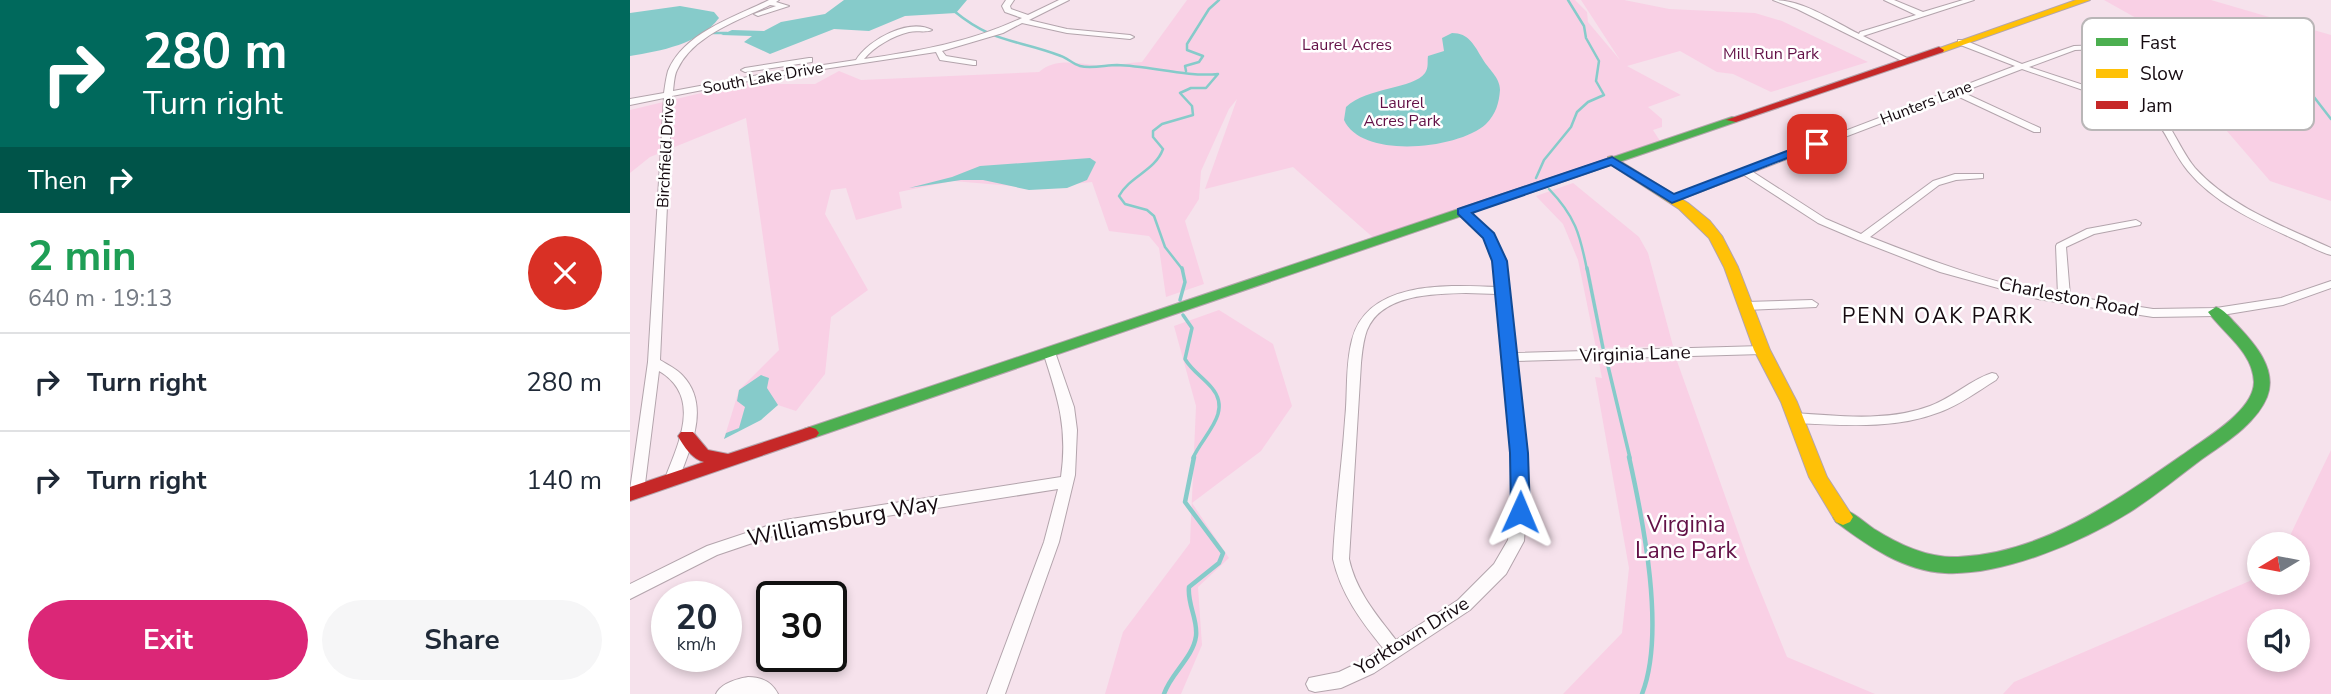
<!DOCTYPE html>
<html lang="en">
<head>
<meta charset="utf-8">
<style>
	body { margin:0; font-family:"Nunito Sans",sans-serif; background:#f6f6f7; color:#1f2937; height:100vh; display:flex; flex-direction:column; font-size:26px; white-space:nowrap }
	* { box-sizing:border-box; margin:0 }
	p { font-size:23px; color:#747a83 }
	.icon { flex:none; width:38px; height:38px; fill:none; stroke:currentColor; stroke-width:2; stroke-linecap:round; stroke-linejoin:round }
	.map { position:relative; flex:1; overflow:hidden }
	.drawer { display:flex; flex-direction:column; background:#fff; width:630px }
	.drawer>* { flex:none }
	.banner { background:#00695c; color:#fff; overflow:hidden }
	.needle { width:46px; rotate:260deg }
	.fabs { position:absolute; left:1617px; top:532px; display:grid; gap:14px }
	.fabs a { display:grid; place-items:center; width:63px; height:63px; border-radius:50%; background:#fff; box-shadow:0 4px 10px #0003; font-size:35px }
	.speed { position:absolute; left:21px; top:581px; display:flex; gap:14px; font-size:35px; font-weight:700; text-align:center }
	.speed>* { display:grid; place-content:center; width:91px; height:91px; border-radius:50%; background:#fff; box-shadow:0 4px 10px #0003; line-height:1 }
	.speed small { font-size:18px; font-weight:400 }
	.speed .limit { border:4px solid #111; border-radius:10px; background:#fff; color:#111 }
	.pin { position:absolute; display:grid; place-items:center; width:60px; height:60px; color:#fff; margin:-30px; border-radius:14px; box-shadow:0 4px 10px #0006 }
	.me { position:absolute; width:77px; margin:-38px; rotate:1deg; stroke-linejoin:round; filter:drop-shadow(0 0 5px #0008) }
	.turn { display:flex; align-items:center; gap:24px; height:147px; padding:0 28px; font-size:32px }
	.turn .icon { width:91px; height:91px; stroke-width:2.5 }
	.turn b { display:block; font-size:49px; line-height:60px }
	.then { display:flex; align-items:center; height:66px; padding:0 28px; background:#0003; gap:14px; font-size:26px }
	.round { display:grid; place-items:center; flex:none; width:74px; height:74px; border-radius:37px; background:#f6f6f7 }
	.overview { display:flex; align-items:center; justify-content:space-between; height:119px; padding:0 28px }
	h1 { font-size:42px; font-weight:700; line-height:52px; color:#1e9e55 }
	.button { display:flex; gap:14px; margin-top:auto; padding:14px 28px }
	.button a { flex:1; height:80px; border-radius:42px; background:#db2777; color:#fff; font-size:28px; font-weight:700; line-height:80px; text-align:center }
	.button a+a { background:#f6f6f7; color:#1f2937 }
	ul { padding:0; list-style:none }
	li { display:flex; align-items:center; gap:21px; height:98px; padding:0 28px; border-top:2px solid #e0e1e3 }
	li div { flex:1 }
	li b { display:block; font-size:26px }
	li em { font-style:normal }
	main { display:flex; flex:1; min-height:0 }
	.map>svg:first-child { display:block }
</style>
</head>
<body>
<main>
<section class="drawer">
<div class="banner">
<div class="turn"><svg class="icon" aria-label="right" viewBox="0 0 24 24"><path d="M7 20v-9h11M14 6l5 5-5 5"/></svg><div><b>280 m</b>Turn right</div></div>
<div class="then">Then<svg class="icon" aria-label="right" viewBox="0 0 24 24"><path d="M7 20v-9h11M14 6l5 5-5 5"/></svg></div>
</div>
<div class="overview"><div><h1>2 min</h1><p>640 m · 19:13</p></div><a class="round" style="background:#d93025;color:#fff"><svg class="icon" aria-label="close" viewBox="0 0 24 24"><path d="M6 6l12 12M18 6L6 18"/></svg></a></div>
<ul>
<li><svg class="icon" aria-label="right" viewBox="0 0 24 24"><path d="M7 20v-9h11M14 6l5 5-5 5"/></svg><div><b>Turn right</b></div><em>280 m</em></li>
<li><svg class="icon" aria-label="right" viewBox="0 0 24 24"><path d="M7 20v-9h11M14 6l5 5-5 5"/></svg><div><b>Turn right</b></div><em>140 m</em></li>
</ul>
<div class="button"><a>Exit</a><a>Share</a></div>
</section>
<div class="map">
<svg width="1701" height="694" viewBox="0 0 1701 694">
	<rect width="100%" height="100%" fill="#f6e2ec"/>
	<g fill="#f9d0e5" fill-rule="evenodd">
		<path d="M557,0H945L957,12L958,22L990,60L951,0H994L1039,9L1125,13L1152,21L1238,62L1141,92L1103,74L1087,72L1050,51L997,66L1051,95L1018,107L1032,119V127L1023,130L1032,144L747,241L663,167L575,189L607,99L599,109L571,171L569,199L555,221L574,284L536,297L529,248L519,236L479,231L462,182L404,188L323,181L269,192L272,208L226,220L216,188L201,190L195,214L238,290L201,317L195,374L166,411L148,405L94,439L109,390L149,350L116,118L20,157L0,173V110L109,84H185L209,71L231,80L409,72C426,57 447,64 467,65C482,66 497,63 512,62Z"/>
		<path d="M1474,0H1581L1701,35V201L1640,181L1596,130L1576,74L1540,37Z"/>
		<path d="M943,183L1009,237L1018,253L1043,346L966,348L948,260L933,224L906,196Z"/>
		<path d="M589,310L643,344L662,406L631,451L562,503L599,558L568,587L572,645L551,694H475L493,632L560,543L566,406L544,326Z"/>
		<path d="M1047,361L1119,563L1157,657L1245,694H933L992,633L999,568L965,377L972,378L969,363Z"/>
		<path d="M1701,450V694H1373L1384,682L1629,577V583H1668V544H1656ZM1629,621H1668V660H1629Z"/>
	</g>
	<g fill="#86cbca">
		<path d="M214,0H337L326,13L275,16L239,31L204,29L140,54L114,42L122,36L91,35L102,30L134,31L151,22L195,14Z"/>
		<path d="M50,6L84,12L89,18C69,44 31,51 0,56V13Z"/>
		<path d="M822,33C839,33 844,45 852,58C858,69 870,77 870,90C869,103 866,114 856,124C829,149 732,160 714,120L716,107C737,87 784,89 795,73C799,67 797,62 798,56L814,51L812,38Z"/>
		<path d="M460,158L466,162L457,180L437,188L399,190L353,180H331L279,188L322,177L350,166Z"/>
		<path d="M131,375L139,378L137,388L148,405L131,420L94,439L96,433L109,428L115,407L107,401L109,390Z"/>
	</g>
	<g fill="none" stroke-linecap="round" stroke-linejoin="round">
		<g stroke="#86cbca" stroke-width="2.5">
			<path d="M324,11C364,44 387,39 431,56C437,58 443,64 450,66C461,69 476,65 487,65C521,66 555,77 588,74L576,88H561L550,93L562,106L563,115L532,124L523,131V137L533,149C525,171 500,176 489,196L495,204L517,210L524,216L535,247L553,270"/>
			<path d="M80,33H97"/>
			<path d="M556,71L555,66L569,62L573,56L557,50V44L579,9L589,0"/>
			<path d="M1677,88L1701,119"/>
			<path d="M906,178L914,160L941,127L947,112L958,102L974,95L966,81L969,61L956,38L954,26L938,0"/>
			<path d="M919,189C945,216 950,234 957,270"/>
		</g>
		<g stroke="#86cbca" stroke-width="3.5">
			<path d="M957,268L973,348"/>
			<path d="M550,300L555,282L552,268"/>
			<path d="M553,315L562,328L555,359C562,371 573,377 582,388C603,413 572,436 563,458"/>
			<path d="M977,362L1000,458"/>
		</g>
		<g stroke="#86cbca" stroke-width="4.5">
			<path d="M999,457C1013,520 1036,633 1012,694"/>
			<path d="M534,694C541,673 563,658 566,636C568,619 557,604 559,587L589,563L593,553L555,502L564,457"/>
		</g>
		<g stroke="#b3a4ac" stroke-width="2">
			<g id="street">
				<path d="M139,0H149L146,2L159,6L128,16L124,14L146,6L140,5C108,21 63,35 47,70C44,76 44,84 43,91L134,74L226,60C239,39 279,18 302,30C295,33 287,30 279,32C263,36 245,46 234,59C290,51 341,42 392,18L375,12L372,6L376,0H384L380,6L381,9L398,15L429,0H439L399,20L437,29L500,35L504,37L500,39L437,33L392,23L373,33L312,51L316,56L346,61V65H343L310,60L306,52L134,78L42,96L30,360C38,365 47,369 53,376C81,406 60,449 48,481L46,485L41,486L36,485L34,481C48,444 73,397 29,371L14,492L12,496L7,498L2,496L0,490L18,362L34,98L0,105V99L34,93C35,86 36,78 38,71C54,32 105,17 139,0Z"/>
				<path d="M1143,0C1174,0 1203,21 1229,34L1230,32L1286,15L1254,0H1264L1293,12L1333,0H1344L1233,36L1279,59L1280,61L1276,63L1167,9Z"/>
				<path d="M1328,40H1334L1392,64L1444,46L1475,45L1476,47L1472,49L1445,50L1399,67L1526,109C1543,126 1550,150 1565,168C1600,207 1655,227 1701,248V255C1689,252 1678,245 1666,240C1629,223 1585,204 1558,171C1543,153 1536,130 1520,113L1392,69L1332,92L1410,128V132H1404L1325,95L1123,172L1196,219L1231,234L1303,181L1325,174H1353V178L1326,180L1309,185L1240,237C1301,261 1363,284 1428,295L1426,246L1427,244L1457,229L1506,220L1511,223L1510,225L1464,234L1436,247L1440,296L1523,309L1586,308L1651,298L1701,281V288L1653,305L1586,316L1523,317L1408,299L1310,272L1228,240L1188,223L1114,175L1046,201L1042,202L1037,199L1385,66L1328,44Z"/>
				<path d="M179,58H182V62L115,72L111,70L115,68Z"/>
				<path d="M833,208L837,209L863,234L874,261L884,353L1132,346L1138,350L1132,354L885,361L898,483L894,541L876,574L840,610L744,673L711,688L685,692L679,690L676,684L679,678L709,672L732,661L753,648C731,621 711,594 703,559C705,512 712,466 715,420C718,393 715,366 722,340C737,280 818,285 866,287L864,261L854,237L829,213L828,211ZM836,293L867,294L884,483L878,540L864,564L828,600L766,640C746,614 726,591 719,559L731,363C732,353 733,341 737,330C752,294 802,294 836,293Z"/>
				<path d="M1182,300L1188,304L1186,307L1116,310L1110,306L1116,302Z"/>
				<path d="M419,348L425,352L444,407L447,430L445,475L429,542L375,694H357L414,542L428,489L155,532L87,555L0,599V584L77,546L155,520L431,477C438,428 428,398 413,352Z"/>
				<path d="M1362,373L1366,374L1368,377L1366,380C1348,391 1330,405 1310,412C1264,430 1213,425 1165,423L1160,421L1158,418L1160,415L1165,413C1209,416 1258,422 1300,406C1322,398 1340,380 1362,373Z"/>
				<path d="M118,677C132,677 142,682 148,694H86C91,683 107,679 118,677Z"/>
			</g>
		</g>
		<g stroke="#b3a4ac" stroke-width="2">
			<g id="fast">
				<path d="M1102,117L1106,118V122L186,437H174L171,433L174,429Z"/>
				<path d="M1586,307C1594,309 1600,318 1606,324C1624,343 1648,369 1637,397C1626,424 1595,443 1572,459C1548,477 1525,496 1500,512C1452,542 1372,576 1315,573C1274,571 1238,546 1206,522L1203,517L1206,512L1213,509C1225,513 1234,522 1244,529C1270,545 1297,558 1328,557C1416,553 1492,497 1561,449C1581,435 1624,409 1624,382C1623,352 1594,334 1578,312Z"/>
			</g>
		</g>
		<g stroke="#b3a4ac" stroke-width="2">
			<g id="slow">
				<path d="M1446,0H1460L1313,52L1304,50Z"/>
				<path d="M982,156L1058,203L1080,221L1092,236L1108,267L1140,350L1167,402L1197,477L1223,517L1220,522L1213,525L1206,522L1179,477L1151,402L1124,350L1094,267L1079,238L1049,209L978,163V157Z"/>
			</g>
		</g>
		<g stroke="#b3a4ac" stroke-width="2">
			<g id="jam">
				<path d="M1309,47L1314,50L1313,52L1106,122L1096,120Z"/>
				<path d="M180,427L186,429L189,433L186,437L0,501V487L74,462C62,459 54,447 48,436L51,432H63L78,450L98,454Z"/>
			</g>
		</g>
		<use href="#street" fill="#fefbfc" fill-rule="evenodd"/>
		<use href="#fast" fill="#4caf50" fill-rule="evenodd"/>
		<use href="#slow" fill="#ffc107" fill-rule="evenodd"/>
		<use href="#jam" fill="#c62828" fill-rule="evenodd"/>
	</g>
	<path fill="#1a73e8" stroke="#114b97" stroke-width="2" d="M1183,141L1193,144L1042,203L981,165L842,213L864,233L877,261L898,453L900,512L897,517L890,519L884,517L881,512L880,453L862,261L853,238L828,214V209L982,157L1044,194Z"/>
	<g text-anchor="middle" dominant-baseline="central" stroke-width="5" stroke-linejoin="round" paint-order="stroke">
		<g font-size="16" fill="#631147" stroke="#fff">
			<text x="717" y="45">Laurel Acres</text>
			<text x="1141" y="54">Mill Run Park</text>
			<text x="772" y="103">Laurel<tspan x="772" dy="18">Acres Park</tspan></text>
		</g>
		<g font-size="16" fill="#150a10" stroke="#fff">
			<text transform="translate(133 78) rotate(-10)">South Lake Drive</text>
			<text transform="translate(1296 103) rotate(-21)">Hunters Lane</text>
			<text transform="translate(36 153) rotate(-87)">Birchfield Drive</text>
		</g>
		<g font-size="19" fill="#150a10" stroke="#fff">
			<text transform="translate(1439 297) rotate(11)">Charleston Road</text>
			<text transform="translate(1005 354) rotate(-2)">Virginia Lane</text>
			<text transform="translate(782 636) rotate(-32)">Yorktown Drive</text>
		</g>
		<g font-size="21" letter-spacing="2" fill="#150a10" stroke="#fff">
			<text x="1308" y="316">PENN OAK PARK</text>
		</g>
		<g font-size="23" fill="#150a10" stroke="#fff">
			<text transform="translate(213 520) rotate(-11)">Williamsburg Way</text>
		</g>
		<g font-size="23" fill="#631147" stroke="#fff">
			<text x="1056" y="524">Virginia<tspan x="1056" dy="26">Lane Park</tspan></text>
		</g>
	</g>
	<rect x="1452" y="18" width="232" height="112" rx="10" fill="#fff" stroke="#b9b6b7" stroke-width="2"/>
	<rect x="1466" y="38" width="32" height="8" fill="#4caf50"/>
	<rect x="1466" y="69" width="32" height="9" fill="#ffc107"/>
	<rect x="1466" y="101" width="32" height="8" fill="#c62828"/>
	<g font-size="19" fill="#150a10">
		<text x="1510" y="49">Fast</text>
		<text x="1510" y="80">Slow</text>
		<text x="1510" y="112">Jam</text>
	</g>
</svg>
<div class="fabs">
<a><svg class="needle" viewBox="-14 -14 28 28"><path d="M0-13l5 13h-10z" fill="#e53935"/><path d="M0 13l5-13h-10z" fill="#747a83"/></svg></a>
<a><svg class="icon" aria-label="sound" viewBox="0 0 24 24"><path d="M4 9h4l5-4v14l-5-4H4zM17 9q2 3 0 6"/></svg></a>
</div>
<div class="speed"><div>20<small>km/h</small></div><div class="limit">30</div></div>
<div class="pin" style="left:1187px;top:144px;background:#d93025"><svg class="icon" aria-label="arrive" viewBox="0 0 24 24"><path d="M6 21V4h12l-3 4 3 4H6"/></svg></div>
<svg class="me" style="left:890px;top:512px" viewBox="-20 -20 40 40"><path d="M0-17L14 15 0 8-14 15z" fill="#1a73e8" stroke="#fff" stroke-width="4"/></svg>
</div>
</main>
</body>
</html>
